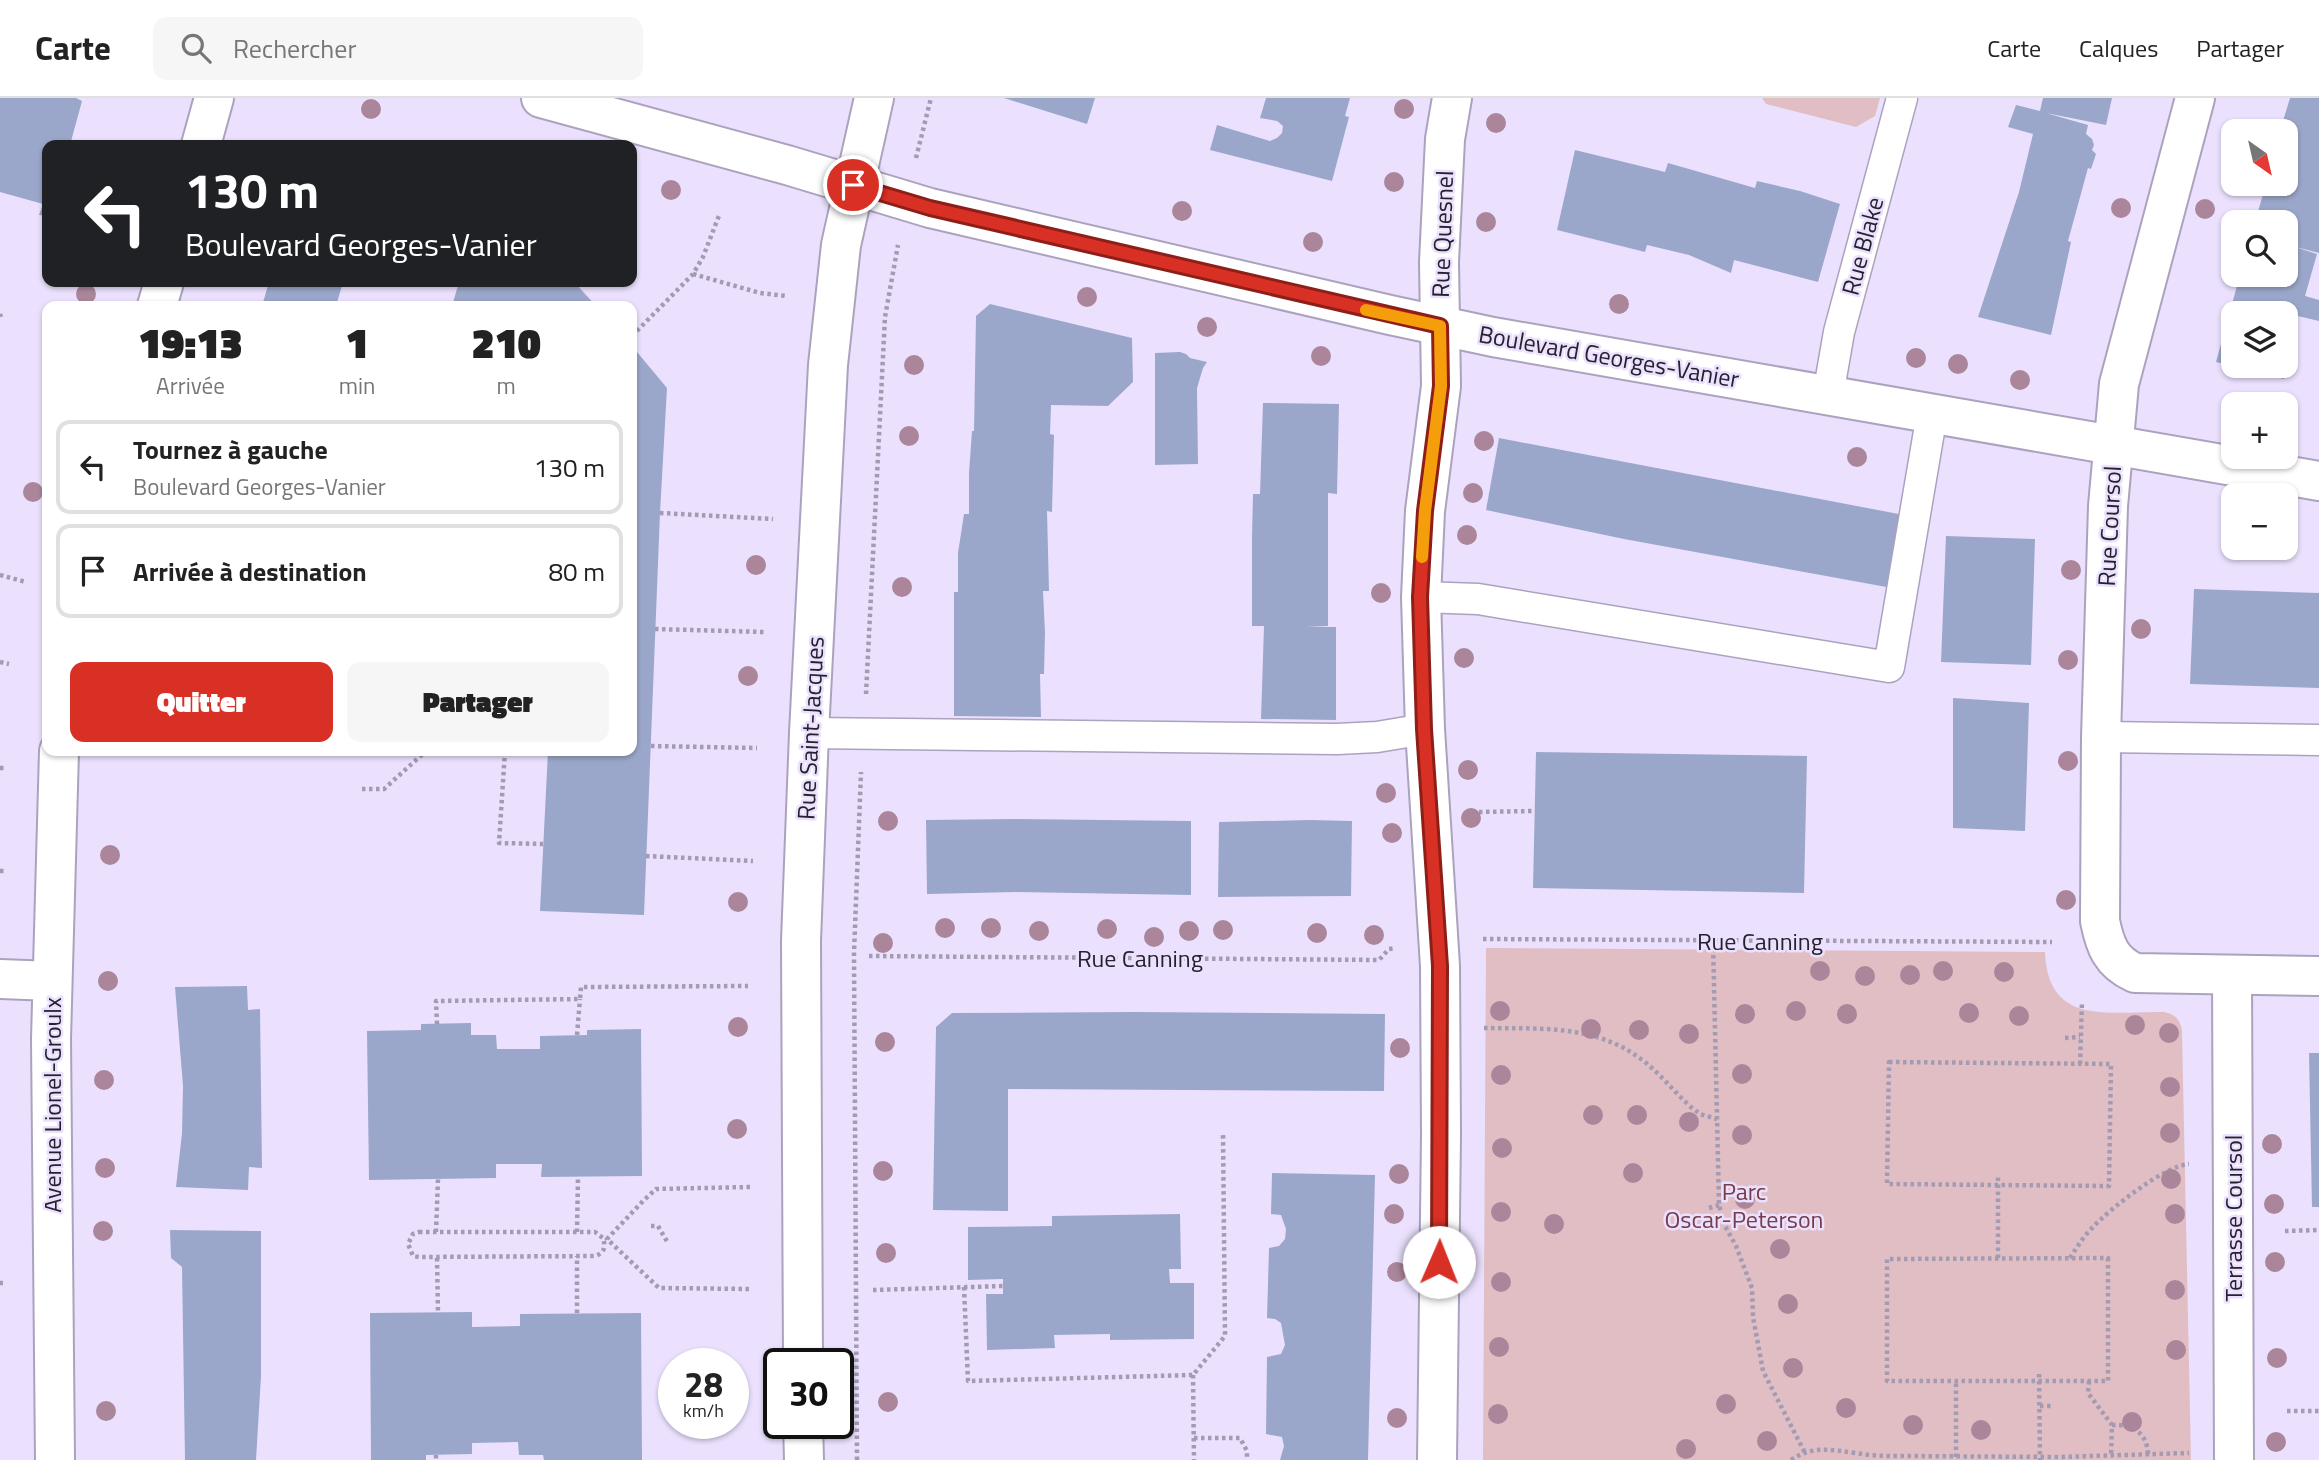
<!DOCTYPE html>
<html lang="fr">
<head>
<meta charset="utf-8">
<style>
	body { margin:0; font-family:"Titillium Web",sans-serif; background:#f6f6f6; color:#222; height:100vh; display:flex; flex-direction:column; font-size:26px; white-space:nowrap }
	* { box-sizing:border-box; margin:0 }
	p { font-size:23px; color:#767676 }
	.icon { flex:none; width:38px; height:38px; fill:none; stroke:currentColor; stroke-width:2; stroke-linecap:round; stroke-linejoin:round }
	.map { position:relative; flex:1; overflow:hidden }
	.panel { position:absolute; left:42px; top:203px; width:595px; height:455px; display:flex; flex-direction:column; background:#fff; border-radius:14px; box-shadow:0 2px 5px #0004 }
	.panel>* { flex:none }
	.top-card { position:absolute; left:42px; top:42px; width:595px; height:147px; border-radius:14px; box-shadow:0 2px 5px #0004; background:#202124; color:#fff; overflow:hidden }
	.needle { width:46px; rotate:146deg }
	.buttons { position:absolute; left:2221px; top:21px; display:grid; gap:14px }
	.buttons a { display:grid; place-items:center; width:77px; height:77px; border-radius:14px; background:#fff; box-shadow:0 2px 5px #0004; font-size:35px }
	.speed { position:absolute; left:658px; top:1250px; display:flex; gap:14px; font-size:35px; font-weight:700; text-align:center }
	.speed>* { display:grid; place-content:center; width:91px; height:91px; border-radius:50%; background:#fff; box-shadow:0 2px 5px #0004; line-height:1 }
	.speed small { font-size:18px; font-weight:400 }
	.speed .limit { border:4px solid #111; border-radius:10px; background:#fff; color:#111 }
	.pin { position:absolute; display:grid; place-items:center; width:60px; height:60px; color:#fff; margin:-30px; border:4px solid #fff; border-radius:50%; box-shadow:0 2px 7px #0007 }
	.me { position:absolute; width:77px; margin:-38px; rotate:1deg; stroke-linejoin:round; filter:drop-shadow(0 0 5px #0008) }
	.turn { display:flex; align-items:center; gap:24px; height:147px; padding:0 28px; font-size:32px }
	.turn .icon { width:91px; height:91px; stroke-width:2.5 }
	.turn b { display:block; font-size:49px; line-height:60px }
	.eta { display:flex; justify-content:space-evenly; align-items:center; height:119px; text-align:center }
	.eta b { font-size:42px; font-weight:800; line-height:49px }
	.action { display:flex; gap:14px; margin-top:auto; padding:14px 28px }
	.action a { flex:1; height:80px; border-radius:14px; background:#d93025; color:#fff; font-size:28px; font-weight:800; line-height:80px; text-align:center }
	.action a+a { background:#f6f6f6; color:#222 }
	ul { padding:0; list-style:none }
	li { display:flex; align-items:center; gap:21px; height:94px; margin:0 14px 10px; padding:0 14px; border:4px solid #e0e0e0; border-radius:14px }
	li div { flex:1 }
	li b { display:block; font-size:26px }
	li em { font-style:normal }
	header { display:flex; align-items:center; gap:42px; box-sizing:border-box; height:98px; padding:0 35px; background:#fff; border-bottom:2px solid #e0e0e0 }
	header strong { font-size:33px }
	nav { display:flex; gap:38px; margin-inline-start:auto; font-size:24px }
	.search { width:490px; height:63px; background:#f6f6f6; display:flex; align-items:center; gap:18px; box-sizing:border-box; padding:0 24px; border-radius:14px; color:#767676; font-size:26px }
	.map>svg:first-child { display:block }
</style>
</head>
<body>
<header>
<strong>Carte</strong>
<div class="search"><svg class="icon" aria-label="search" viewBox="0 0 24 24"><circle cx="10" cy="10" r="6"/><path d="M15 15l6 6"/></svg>Rechercher</div>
<nav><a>Carte</a><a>Calques</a><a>Partager</a></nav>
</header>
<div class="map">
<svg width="2319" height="1362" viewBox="0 0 2319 1362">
	<rect width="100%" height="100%" fill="#ebe1fe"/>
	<g fill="#e0bec4">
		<path d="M1762,0H1880L1875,18L1856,29L1766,6Z"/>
		<path d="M1486,850L2045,854C2048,929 2109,913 2164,914C2176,916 2181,923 2182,934L2191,1362H1483Z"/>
	</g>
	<g fill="#9ba7ca">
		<path d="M0,0H76L82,3L70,47H47V118L39,117L43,106L0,94Z"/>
		<path d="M1004,0H1095L1087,26Z"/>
		<path d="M1266,0H1350L1345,18L1349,19L1332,83L1210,52L1217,27L1270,43L1277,40L1282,35L1283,28L1277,23L1260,20Z"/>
		<path d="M2043,0H2112L2106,27L2046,15L2088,27L2086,36L2092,41L2094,47L2092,52L2096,56L2091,71L2088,70L2068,143L2071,144L2051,237L1978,219L2019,94L2033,36L2008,29L2016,7L2040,13Z"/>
		<path d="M2290,0H2319V155L2292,148L2317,156L2305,198L2319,202V223L2298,218L2287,264L2286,215H2233V268L2216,264L2240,177H2286V124H2255L2266,86H2286V33H2280Z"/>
		<path d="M1575,52L1665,74L1668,65L1755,90L1757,83L1800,93L1840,106L1818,184L1734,162L1731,175L1689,157L1647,147L1645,154L1557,132Z"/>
		<path d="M269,184H343L336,208H262Z"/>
		<path d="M459,184H567L576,186L596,208H452Z"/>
		<path d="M990,206L1132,240L1133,284L1108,308L1051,307L1050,336L1054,337L1052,414L1047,413L1049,493H1043L1045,535L1044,576H1040L1041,619L954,618V494H958V455L964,416H969V375L972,333H974L976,218Z"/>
		<path d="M632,248L667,290L660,415L644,817L540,813L548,653H632Z"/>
		<path d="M1180,254L1186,256L1190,260L1207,264L1203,270L1197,290L1198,366L1155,367V255Z"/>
		<path d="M2236,268H2286L2284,281Z"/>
		<path d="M1263,305L1339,306L1337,396L1328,395V528L1306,529H1336V622L1261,621L1264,528H1252V439L1253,396H1260Z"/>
		<path d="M1499,340L1904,417L1892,490L1624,441L1486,412Z"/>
		<path d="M1946,438L2035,441L2031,567L1941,564Z"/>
		<path d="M2194,491L2319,495V590L2190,586Z"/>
		<path d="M1953,600L2029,605L2025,733L1953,730Z"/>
		<path d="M1536,654L1807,658L1804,795L1533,790Z"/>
		<path d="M1016,721L1191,723V797L1016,794L927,796L926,722Z"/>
		<path d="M1310,722L1352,723L1351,798L1218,799L1219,724Z"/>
		<path d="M247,888L248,912L260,911L262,1070L249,1069L248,1092L176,1089L182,1035L183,988L175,889Z"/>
		<path d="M1134,914L1385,916L1384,993L1008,991V1113L933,1112L936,929L952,915Z"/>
		<path d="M471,925V937H496L497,951H540V938L587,937V932L641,931L642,1078L541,1079L542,1066H496V1080L369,1082L367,933L421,932V926Z"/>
		<path d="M2309,955H2319V1109H2312Z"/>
		<path d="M1272,1075L1375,1077L1368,1362H1280L1284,1348L1282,1339L1266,1336L1267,1259L1281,1256L1285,1247L1281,1225L1275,1221L1267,1220L1269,1150L1279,1148L1285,1141L1286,1131L1281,1117L1271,1116Z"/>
		<path d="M1180,1116L1181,1171H1169L1170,1185H1194V1241L1110,1242V1236L1054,1237L1055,1250L987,1252L986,1196H1003V1181L968,1182V1129L1052,1128V1118Z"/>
		<path d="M170,1132L261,1133V1278L256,1362H185L182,1169L171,1160Z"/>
		<path d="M472,1214V1229L520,1228V1216L641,1215L642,1362H544L543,1357H519L518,1344L472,1345V1356L426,1357V1362H371L370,1215Z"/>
	</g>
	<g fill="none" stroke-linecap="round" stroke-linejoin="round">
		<g stroke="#aca2bd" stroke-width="33">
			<g id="lane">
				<path d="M1828,297L1839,234L1902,0"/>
				<path d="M1421,499L1478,501L1889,569L1932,316"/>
				<path d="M809,635L1337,641L1377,639L1425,631"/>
				<path d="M2101,639L2319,642"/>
			</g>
		</g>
		<g stroke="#aca2bd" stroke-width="42">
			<g id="street">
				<path d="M2195,0L2119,286L2108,408L2101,639L2100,823C2105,848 2111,864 2135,875L2319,878"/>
				<path d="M201,47L214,0"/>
				<path d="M157,208L164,184"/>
				<path d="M2232,877L2234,1362"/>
				<path d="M0,881L52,883"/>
				<path d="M55,1362L51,941L59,653"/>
				<path d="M1437,1362L1441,1037L1440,868L1425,631L1421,499L1425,413L1441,288L1439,164L1445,41L1452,0"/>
			</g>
		</g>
		<g stroke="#aca2bd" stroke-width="42">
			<g id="secondary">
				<path d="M541,0L787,67L930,110L1390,217L1493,239L2319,383"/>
				<path d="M803,1265L801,843L809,635L828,267L841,147L874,0"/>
				<path d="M803,1325L804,1362"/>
			</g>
		</g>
		<g stroke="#a39bb1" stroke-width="4.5" stroke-dasharray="3.5 3.5" stroke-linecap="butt">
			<path d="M268,47H270"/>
			<path d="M916,60L931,0"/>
			<path d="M693,176L760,195L786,198"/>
			<path d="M0,216L1,219"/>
			<path d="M632,238L693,176L703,159L720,115"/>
			<path d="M660,415L773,421"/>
			<path d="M0,477L26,484"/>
			<path d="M655,531L764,534"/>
			<path d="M0,564L9,566"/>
			<path d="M866,596L885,219L898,147"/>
			<path d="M651,648L757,650"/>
			<path d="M505,653L499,745L543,746"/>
			<path d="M0,670H6"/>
			<path d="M362,691H384L426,653"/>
			<path d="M1479,714L1534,713"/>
			<path d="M646,758L753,763"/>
			<path d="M0,773H4"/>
			<path d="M1483,841L2052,844"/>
			<path d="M1713,843L1719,1107L1725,1128L1736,1148L1752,1190L1753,1219L1763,1273L1805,1355"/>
			<path d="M869,858L1379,862L1389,851L1396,850"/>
			<path d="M437,926L436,903L580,901L581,889L748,888"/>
			<path d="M1484,930C1539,931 1594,926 1641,961C1660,975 1674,994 1692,1010L1700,1016L1717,1021"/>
			<path d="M577,937L580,901"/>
			<path d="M2065,940L2080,939"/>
			<path d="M1889,964L2111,966L2109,1088L1887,1086Z"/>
			<path d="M2080,966L2082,904"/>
			<path d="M750,1089L656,1091L644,1102L607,1141L659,1190L752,1191"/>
			<path d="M1709,1110L1719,1107"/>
			<path d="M651,1128H658L668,1145"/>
			<path d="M2285,1133L2319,1132"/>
			<path d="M419,1134H595L603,1140C606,1150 604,1155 595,1158L419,1159L413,1158L408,1146L413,1136Z"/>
			<path d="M436,1134L438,1081"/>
			<path d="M577,1134L578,1079"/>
			<path d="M437,1160L438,1215"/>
			<path d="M1998,1160V1079"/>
			<path d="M2070,1160C2077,1149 2084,1138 2093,1129C2111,1110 2164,1068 2189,1066"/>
			<path d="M2108,1160V1283H1887V1161Z"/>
			<path d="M0,1185H3"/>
			<path d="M964,1189L968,1283L1193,1277L1225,1238L1223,1035"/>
			<path d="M873,1192L1003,1188"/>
			<path d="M577,1215V1158"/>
			<path d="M2039,1276L2040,1362"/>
			<path d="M1193,1277L1194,1362"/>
			<path d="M2089,1283L2088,1295L2112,1327L2111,1358"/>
			<path d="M2040,1308H2052"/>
			<path d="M2287,1313H2319"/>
			<path d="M2112,1327C2133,1326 2147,1335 2148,1356"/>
			<path d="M1194,1340H1240L1247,1353V1362"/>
			<path d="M436,1357V1362"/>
			<path d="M1956,1359V1283"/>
			<path d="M857,1362L854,855L861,674"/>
			<path d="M1791,1362C1813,1347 1831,1352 1856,1355C1871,1358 1886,1358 1902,1358L2060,1359L2189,1355"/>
		</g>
		<use href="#lane" stroke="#fff" stroke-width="30"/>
		<use href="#street" stroke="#fff" stroke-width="38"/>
		<use href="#secondary" stroke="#fff" stroke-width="38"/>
	</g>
	<g fill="#ab869b">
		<circle cx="371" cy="11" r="10"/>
		<circle cx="1404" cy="11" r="10"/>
		<circle cx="1496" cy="25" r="10"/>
		<circle cx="1394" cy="84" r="10"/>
		<circle cx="671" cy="92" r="10"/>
		<circle cx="2121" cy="110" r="10"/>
		<circle cx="2205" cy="111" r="10"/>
		<circle cx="1182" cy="113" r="10"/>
		<circle cx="1486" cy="124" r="10"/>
		<circle cx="1313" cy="144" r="10"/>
		<circle cx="86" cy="196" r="10"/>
		<circle cx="1087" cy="199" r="10"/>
		<circle cx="1619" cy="206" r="10"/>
		<circle cx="1207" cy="229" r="10"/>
		<circle cx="1321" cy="258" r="10"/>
		<circle cx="1916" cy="260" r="10"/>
		<circle cx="1958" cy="266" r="10"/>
		<circle cx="914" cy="267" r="10"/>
		<circle cx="2020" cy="282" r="10"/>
		<circle cx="909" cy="338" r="10"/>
		<circle cx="1484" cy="343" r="10"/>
		<circle cx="1857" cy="359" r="10"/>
		<circle cx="33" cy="394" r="10"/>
		<circle cx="1473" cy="395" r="10"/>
		<circle cx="1467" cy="437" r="10"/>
		<circle cx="756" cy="467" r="10"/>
		<circle cx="2071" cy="472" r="10"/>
		<circle cx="902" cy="489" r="10"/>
		<circle cx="1381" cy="495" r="10"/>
		<circle cx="2141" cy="531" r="10"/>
		<circle cx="1464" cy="560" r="10"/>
		<circle cx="2068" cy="562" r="10"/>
		<circle cx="748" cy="578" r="10"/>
		<circle cx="2068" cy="663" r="10"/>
		<circle cx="1468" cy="672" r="10"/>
		<circle cx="1386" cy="695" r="10"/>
		<circle cx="1471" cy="720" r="10"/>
		<circle cx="888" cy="723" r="10"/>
		<circle cx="1392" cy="735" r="10"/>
		<circle cx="110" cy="757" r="10"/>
		<circle cx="2066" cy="802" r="10"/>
		<circle cx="738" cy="804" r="10"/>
		<circle cx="945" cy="830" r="10"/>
		<circle cx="991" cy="830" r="10"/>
		<circle cx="1107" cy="831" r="10"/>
		<circle cx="1223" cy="832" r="10"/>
		<circle cx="1039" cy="833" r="10"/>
		<circle cx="1189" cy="833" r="10"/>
		<circle cx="1317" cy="835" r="10"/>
		<circle cx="1374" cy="837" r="10"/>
		<circle cx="1154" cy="839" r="10"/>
		<circle cx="883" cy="845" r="10"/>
		<circle cx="1820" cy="873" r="10"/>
		<circle cx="1943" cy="873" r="10"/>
		<circle cx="2004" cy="874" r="10"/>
		<circle cx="1910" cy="877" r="10"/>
		<circle cx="1865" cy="878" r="10"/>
		<circle cx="108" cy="883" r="10"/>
		<circle cx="1500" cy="913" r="10"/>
		<circle cx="1796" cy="913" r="10"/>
		<circle cx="1969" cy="915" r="10"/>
		<circle cx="1745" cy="916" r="10"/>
		<circle cx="1847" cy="916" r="10"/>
		<circle cx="2019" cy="918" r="10"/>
		<circle cx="2135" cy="927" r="10"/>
		<circle cx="738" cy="929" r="10"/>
		<circle cx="1591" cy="931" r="10"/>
		<circle cx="1639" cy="932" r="10"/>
		<circle cx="2169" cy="935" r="10"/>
		<circle cx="1689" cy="936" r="10"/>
		<circle cx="885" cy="944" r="10"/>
		<circle cx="1400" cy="950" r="10"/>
		<circle cx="1742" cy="976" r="10"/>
		<circle cx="1501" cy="977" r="10"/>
		<circle cx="104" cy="982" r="10"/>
		<circle cx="2170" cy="989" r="10"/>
		<circle cx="1593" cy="1017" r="10"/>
		<circle cx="1637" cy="1017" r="10"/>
		<circle cx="1689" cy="1024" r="10"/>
		<circle cx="737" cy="1031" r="10"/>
		<circle cx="2170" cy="1035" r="10"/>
		<circle cx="1742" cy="1037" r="10"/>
		<circle cx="2272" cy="1046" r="10"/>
		<circle cx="1502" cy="1050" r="10"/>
		<circle cx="105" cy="1070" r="10"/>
		<circle cx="883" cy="1073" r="10"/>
		<circle cx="1633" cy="1075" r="10"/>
		<circle cx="1399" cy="1076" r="10"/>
		<circle cx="2171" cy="1081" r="10"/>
		<circle cx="1745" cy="1101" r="10"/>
		<circle cx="2274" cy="1106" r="10"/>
		<circle cx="1501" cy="1114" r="10"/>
		<circle cx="1394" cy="1116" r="10"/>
		<circle cx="2175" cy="1116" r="10"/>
		<circle cx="1554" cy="1126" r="10"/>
		<circle cx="103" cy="1133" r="10"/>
		<circle cx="1780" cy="1151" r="10"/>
		<circle cx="886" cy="1155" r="10"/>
		<circle cx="2275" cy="1164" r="10"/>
		<circle cx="1397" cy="1174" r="10"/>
		<circle cx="1501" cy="1184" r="10"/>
		<circle cx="2175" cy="1192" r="10"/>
		<circle cx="1788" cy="1206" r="10"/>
		<circle cx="1499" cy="1249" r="10"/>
		<circle cx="2176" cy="1252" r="10"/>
		<circle cx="2277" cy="1260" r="10"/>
		<circle cx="1793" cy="1270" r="10"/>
		<circle cx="888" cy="1304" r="10"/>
		<circle cx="1726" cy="1306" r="10"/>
		<circle cx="1846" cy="1310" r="10"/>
		<circle cx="106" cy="1313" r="10"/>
		<circle cx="1498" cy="1316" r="10"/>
		<circle cx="1397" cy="1320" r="10"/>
		<circle cx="2132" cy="1324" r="10"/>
		<circle cx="1913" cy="1327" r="10"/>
		<circle cx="1981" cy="1332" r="10"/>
		<circle cx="1767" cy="1343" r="10"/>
		<circle cx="2276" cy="1344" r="10"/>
		<circle cx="1686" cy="1351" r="10"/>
	</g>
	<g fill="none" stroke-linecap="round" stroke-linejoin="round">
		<g stroke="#8d1f18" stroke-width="18">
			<path id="route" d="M853,87L930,110L1440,228L1441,288L1425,413L1420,499L1424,631L1440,868L1439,1164"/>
		</g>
		<use href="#route" stroke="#d93025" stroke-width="12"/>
		<path stroke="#f59e0b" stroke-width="12" d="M1366,212L1440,228L1441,288L1425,413L1422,459"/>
	</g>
	<g text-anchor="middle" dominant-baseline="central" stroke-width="5" stroke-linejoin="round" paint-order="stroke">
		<g font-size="24" fill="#26222d" stroke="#ebe1fe">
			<text transform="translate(1442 136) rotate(-88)">Rue Quesnel</text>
			<text transform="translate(1862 148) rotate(-75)">Rue Blake</text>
			<text transform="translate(1609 258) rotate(10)">Boulevard Georges-Vanier</text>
			<text transform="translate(2109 428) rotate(-87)">Rue Coursol</text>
			<text transform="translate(810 630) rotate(-87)">Rue Saint-Jacques</text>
			<text x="1760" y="843">Rue Canning</text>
			<text x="1140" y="860">Rue Canning</text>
			<text transform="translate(52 1007) rotate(-90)">Avenue Lionel-Groulx</text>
			<text transform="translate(2233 1120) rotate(-90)">Terrasse Coursol</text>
		</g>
		<g font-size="24" fill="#763c4a" stroke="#ebe1fe">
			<text x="1744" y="1093">Parc<tspan x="1744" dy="28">Oscar-Peterson</tspan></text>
		</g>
	</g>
</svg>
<div class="buttons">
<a><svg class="needle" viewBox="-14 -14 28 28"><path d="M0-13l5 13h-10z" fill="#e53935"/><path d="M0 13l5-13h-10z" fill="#767676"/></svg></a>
<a><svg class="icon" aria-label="search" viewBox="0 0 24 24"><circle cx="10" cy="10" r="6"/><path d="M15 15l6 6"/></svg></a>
<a><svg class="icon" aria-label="layers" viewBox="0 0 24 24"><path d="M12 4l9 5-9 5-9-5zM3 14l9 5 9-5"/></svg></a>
<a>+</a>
<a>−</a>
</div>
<div class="speed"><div>28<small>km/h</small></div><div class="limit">30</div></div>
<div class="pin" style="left:853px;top:87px;background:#d93025"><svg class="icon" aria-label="arrive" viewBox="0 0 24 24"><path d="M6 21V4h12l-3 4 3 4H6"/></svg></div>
<svg class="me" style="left:1439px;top:1164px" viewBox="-20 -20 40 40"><circle r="19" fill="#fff"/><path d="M0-13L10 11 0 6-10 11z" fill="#d93025"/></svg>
<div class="top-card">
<div class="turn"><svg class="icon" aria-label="left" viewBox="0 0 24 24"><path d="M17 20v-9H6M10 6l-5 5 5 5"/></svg><div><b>130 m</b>Boulevard Georges-Vanier</div></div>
</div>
<section class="panel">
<div class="eta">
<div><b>19:13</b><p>Arrivée</p></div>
<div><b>1</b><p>min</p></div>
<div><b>210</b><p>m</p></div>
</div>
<ul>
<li><svg class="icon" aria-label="left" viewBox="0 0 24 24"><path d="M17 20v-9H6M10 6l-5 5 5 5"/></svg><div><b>Tournez à gauche</b><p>Boulevard Georges-Vanier</p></div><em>130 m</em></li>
<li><svg class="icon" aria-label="arrive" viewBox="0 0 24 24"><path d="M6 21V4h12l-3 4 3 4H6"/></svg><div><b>Arrivée à destination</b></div><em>80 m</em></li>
</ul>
<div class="action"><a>Quitter</a><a>Partager</a></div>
</section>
</div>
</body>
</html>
